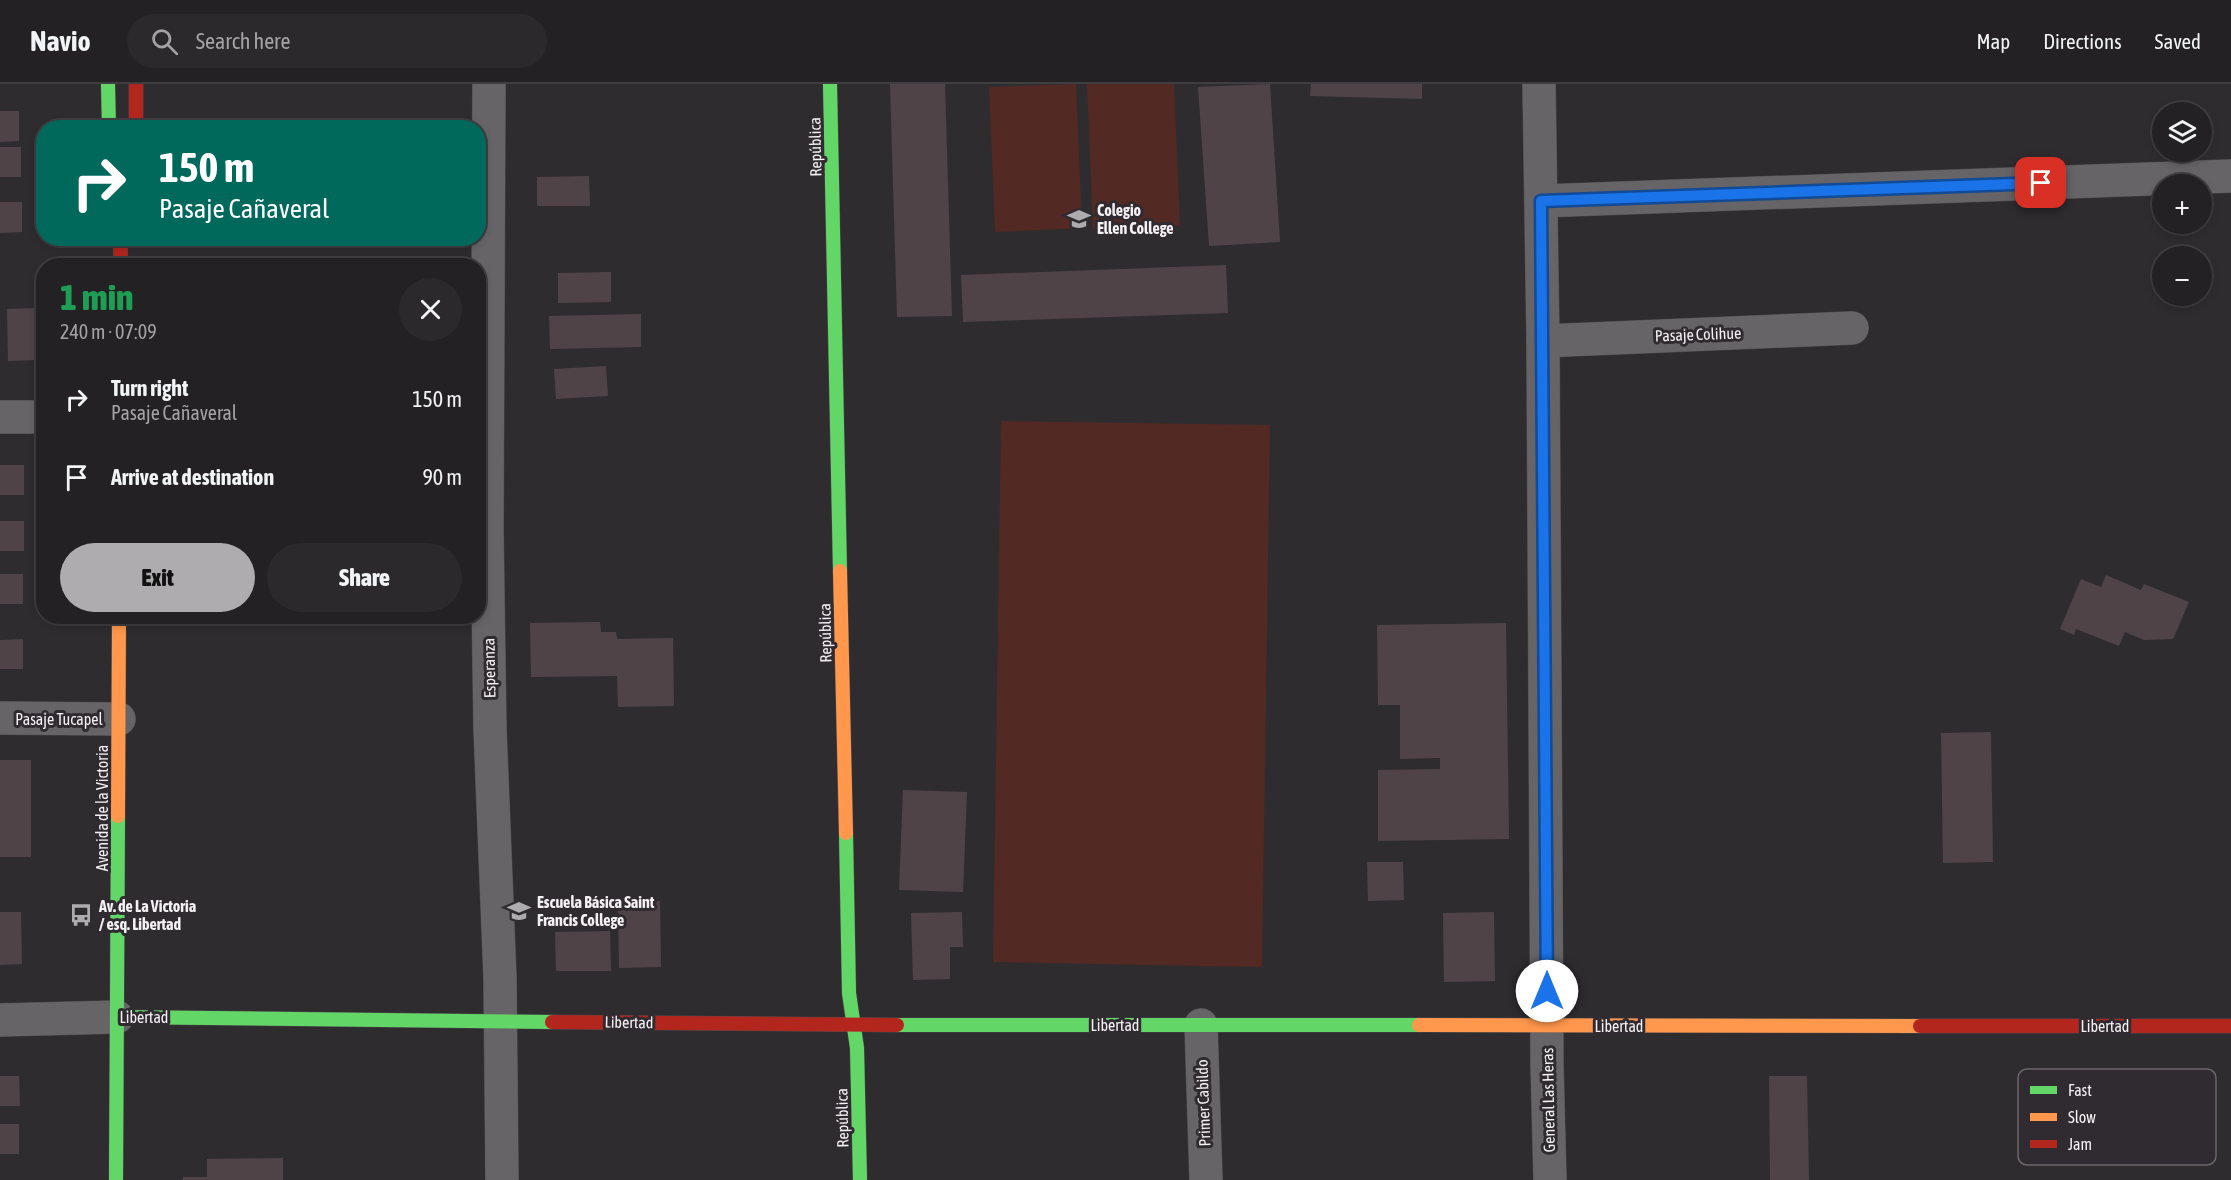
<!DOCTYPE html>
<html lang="en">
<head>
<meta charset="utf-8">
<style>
	body { margin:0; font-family:"Asap Condensed",sans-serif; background:#2b292b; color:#f1f3f6; height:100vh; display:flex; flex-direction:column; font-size:22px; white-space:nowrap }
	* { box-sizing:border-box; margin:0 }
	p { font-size:20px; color:#a3a3a6 }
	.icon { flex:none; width:33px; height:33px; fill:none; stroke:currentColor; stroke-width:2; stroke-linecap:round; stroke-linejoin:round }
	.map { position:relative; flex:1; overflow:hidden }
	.drawer { position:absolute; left:36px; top:174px; width:450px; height:366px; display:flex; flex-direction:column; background:#232123; border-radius:24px; box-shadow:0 3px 9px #0003,0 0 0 2px #403e41 }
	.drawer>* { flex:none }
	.top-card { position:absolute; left:36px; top:36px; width:450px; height:126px; border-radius:24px; box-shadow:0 3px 9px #0003,0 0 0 2px #403e41; background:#00695c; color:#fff; overflow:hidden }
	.buttons { position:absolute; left:2152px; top:18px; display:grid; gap:12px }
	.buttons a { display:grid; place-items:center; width:60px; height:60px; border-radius:50%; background:#232123; box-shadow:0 3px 9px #0003,0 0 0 2px #403e41; font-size:30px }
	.pin { position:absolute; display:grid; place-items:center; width:51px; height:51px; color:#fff; margin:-26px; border-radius:12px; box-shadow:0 3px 9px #0006 }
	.me { position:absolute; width:66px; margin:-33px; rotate:0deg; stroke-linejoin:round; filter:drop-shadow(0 0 4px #0008) }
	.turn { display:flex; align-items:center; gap:21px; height:126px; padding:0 24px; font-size:27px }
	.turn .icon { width:78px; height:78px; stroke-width:2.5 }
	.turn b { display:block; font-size:42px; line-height:51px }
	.round { display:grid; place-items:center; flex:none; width:63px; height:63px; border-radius:32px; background:#2b292b }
	.summary { display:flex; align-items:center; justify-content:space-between; height:102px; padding:0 24px }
	h1 { font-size:36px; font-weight:800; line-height:45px; color:#1e9e55 }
	.action { display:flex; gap:12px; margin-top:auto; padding:12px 24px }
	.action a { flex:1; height:69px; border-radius:36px; background:#afacaf; color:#111; font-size:24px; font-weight:800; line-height:69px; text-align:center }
	.action a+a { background:#2b292b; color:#f1f3f6 }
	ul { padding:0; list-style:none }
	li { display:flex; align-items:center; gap:18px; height:78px; padding:0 24px }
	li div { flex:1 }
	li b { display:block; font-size:22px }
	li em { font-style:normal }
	header { display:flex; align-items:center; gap:36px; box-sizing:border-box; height:84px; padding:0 30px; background:#232123; border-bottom:2px solid #403e41 }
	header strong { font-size:28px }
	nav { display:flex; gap:33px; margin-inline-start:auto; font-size:21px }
	.search { width:420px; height:54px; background:#2b292b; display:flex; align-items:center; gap:15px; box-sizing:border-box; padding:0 21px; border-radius:33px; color:#a3a3a6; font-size:22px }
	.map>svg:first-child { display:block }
</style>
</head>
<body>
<header>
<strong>Navio</strong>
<div class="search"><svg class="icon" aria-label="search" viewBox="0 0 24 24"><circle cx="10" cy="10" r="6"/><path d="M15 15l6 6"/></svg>Search here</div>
<nav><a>Map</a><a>Directions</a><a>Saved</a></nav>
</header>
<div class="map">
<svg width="2231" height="1096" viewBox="0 0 2231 1096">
	<rect width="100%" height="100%" fill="#2f2c2f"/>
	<g fill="#532924">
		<path d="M1076,0L1082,144L995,148L989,3Z"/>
		<path d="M1087,0H1174L1180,142L1093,145Z"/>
		<path d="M1001,337L1270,341L1262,883L993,878Z"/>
	</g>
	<g fill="#4f4348">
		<path d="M890,0H945L952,232L897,233Z"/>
		<path d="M1270,0L1280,158L1209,162L1198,3Z"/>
		<path d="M1311,0H1422V15L1310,12Z"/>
		<path d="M0,27H19V57L0,58Z"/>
		<rect x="0" y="63" width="21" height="30"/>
		<path d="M589,92L590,122H537V93Z"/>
		<path d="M0,118H22V148L0,149Z"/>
		<path d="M1226,181L1228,229L963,238L961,191Z"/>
		<path d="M611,188V218L558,219V189Z"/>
		<path d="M37,224L38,276L8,277L7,225Z"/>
		<path d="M641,230V263L550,265L549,232Z"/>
		<path d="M606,282L608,312L556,315L554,285Z"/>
		<rect x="0" y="381" width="24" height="30"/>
		<rect x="0" y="437" width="24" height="30"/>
		<rect x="0" y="490" width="23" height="30"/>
		<path d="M2106,491L2141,506L2144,500L2189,518L2173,555L2144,556L2125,548L2119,562L2076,545L2074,551L2060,545L2081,495L2101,503Z"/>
		<path d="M600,538L601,548H616L617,555L673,554L674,622L618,623L617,592L531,593L530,539Z"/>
		<path d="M1506,539L1509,755L1378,757V686L1440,685V674L1400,675V621H1378L1377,541Z"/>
		<path d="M23,555V585H0V556Z"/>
		<path d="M1991,648L1993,778L1943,779L1941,649Z"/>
		<rect x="0" y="676" width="31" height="97"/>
		<path d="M903,706L967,708L963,808L899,806Z"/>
		<path d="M1367,778H1403L1404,816L1368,817Z"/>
		<path d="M618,817H660L661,883L619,884Z"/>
		<path d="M0,828H21L22,880L0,881Z"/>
		<path d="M962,828L963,863H950V895L913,896L911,829Z"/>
		<path d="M1494,828L1495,897L1444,898L1443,829Z"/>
		<path d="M610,847L611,887H556L555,848Z"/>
		<path d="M0,992H19L20,1022H0Z"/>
		<path d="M1769,992H1807L1809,1096H1770Z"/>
		<rect x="0" y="1040" width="19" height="30"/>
		<path d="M283,1074V1096H183V1093H207V1075Z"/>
	</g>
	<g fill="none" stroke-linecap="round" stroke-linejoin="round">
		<g stroke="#4c494c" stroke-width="34">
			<g id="street">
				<path d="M489,0L487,446L490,645L500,894L502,1096"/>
				<path d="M1539,0L1543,257L1547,981L1550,1096"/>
				<path d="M1541,117L2231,92"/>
				<path d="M1543,257L1852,244"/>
				<path d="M0,333H44"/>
				<path d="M0,634L119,635"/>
				<path d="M0,936L117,933"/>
				<path d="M1201,941L1206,1096"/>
			</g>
		</g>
		<g stroke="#4c494c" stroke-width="15">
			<g id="fast">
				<path d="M108,0L109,44"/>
				<path d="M830,0L840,487"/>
				<path d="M846,749L849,909L857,964L860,1096"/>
				<path d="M117,933L552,938"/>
				<path d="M897,941H1419"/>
				<path d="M116,1096L118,732"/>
			</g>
		</g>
		<g stroke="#4c494c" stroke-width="15">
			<g id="slow">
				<path d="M840,487L846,749"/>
				<path d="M118,732L119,532"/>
				<path d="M1419,941L1920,942"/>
			</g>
		</g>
		<g stroke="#4c494c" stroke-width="15">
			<g id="jam">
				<path d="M136,0V44"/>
				<path d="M120,154L121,182"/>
				<path d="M552,938L897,941"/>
				<path d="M1920,942H2231"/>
			</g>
		</g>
		<use href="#street" stroke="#666466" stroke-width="33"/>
		<use href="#fast" stroke="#63d668" stroke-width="14"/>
		<use href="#slow" stroke="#ff974d" stroke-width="14"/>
		<use href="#jam" stroke="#b3261e" stroke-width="14"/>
	</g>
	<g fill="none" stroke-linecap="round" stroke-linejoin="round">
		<g stroke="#114b97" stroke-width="15">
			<path id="route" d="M1547,907L1541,117L2041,99"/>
		</g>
		<use href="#route" stroke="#1a73e8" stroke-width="10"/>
	</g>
	<defs>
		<g id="school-bare" transform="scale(1.8)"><path d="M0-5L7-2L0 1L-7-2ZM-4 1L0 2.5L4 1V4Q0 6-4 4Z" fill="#afacaf" stroke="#302b30" stroke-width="2.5" paint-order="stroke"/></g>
		<g id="bus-bare" transform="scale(1.8)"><path d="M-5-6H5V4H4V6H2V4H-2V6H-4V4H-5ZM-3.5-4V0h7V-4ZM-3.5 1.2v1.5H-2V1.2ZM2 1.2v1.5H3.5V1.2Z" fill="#afacaf" stroke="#302b30" stroke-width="2.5" paint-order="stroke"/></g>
	</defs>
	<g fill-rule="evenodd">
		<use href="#school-bare" x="1079" y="135"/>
		<use href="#school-bare" x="519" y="827"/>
		<use href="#bus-bare" x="81" y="831"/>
	</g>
	<g text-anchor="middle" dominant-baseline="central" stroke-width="6" stroke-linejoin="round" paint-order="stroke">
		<g font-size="16" fill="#f4f1f4" stroke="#302b30">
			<text transform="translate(815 63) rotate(-91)">República</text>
			<text transform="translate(1698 250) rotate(-2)">Pasaje Colihue</text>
			<text transform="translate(825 549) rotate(-91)">República</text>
			<text transform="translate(489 584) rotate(-91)">Esperanza</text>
			<text x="59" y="635">Pasaje Tucapel</text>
			<text transform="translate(102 724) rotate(-90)">Avenida de la Victoria</text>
			<text x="144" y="933">Libertad</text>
			<text transform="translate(629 938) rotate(1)">Libertad</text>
			<text x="1115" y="941">Libertad</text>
			<text x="1619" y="942">Libertad</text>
			<text x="2105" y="942">Libertad</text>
			<text transform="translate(1548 1016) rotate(-91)">General Las Heras</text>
			<text transform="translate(1203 1019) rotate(-92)">Primer Cabildo</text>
			<text transform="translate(842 1034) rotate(-91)">República</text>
		</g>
		<g font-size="16" font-weight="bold" fill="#f4f1f4" stroke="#302b30" text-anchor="start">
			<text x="1097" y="126">Colegio<tspan x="1097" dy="18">Ellen College</tspan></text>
			<text x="537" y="818">Escuela Básica Saint<tspan x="537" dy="18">Francis College</tspan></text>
			<text x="99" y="822">Av. de La Victoria<tspan x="99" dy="18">/ esq. Libertad</tspan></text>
		</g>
	</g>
	<rect x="2018" y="985" width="198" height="96" rx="9" fill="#302b30" stroke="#6b666b" stroke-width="1.5"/>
	<rect x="2030" y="1002" width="27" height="8" fill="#63d668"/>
	<rect x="2030" y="1029" width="27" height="8" fill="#ff974d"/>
	<rect x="2030" y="1056" width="27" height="8" fill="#b3261e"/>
	<g font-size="16" fill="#f4f1f4">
		<text x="2068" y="1012">Fast</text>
		<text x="2068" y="1039">Slow</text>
		<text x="2068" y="1066">Jam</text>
	</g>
</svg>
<div class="buttons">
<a><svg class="icon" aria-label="layers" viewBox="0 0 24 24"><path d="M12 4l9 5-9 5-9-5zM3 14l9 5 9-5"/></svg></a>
<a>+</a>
<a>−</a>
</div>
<div class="pin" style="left:2041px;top:99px;background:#d93025"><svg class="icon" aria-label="arrive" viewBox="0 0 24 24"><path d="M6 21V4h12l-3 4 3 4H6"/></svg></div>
<svg class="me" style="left:1547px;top:907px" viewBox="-20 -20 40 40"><circle r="19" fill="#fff"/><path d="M0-13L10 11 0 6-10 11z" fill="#1a73e8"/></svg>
<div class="top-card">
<div class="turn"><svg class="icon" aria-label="right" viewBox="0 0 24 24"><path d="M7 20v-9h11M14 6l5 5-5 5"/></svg><div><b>150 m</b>Pasaje Cañaveral</div></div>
</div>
<section class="drawer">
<div class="summary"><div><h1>1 min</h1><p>240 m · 07:09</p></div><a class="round"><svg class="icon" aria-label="close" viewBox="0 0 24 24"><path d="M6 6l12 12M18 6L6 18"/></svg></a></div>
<ul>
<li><svg class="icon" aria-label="right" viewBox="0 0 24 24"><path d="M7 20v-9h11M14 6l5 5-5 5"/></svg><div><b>Turn right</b><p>Pasaje Cañaveral</p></div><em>150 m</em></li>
<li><svg class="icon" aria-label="arrive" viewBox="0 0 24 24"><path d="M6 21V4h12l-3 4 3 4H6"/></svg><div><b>Arrive at destination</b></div><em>90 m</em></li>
</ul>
<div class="action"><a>Exit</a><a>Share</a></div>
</section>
</div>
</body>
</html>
